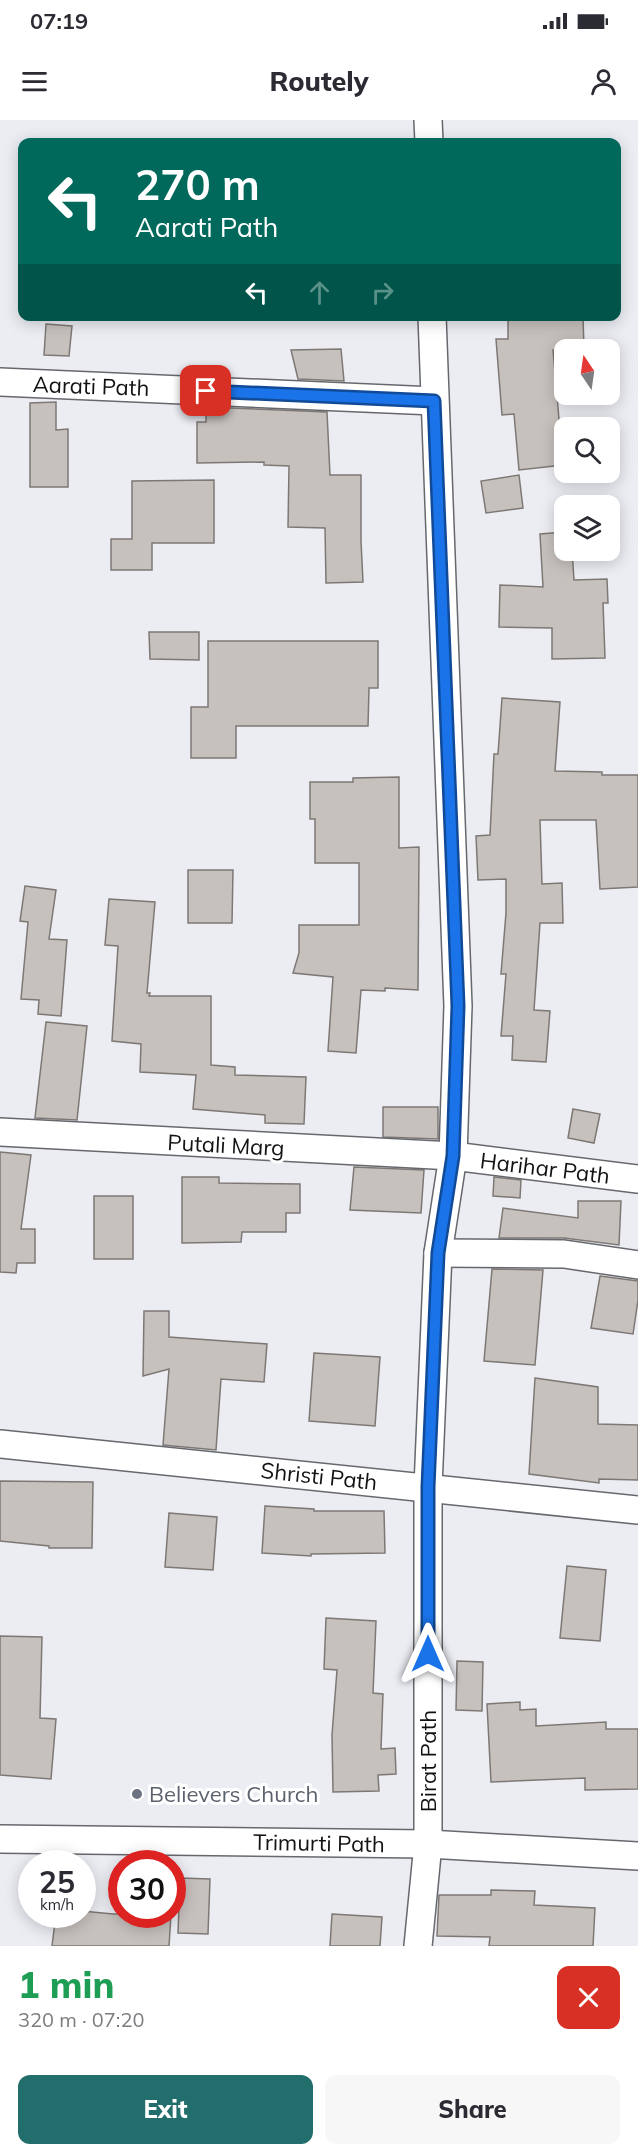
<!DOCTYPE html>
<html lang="en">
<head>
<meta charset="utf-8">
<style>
	body { margin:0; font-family:Mulish,sans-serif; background:#f7f7f7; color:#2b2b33; height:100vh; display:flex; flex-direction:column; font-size:22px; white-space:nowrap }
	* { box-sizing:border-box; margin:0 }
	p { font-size:20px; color:#7c7c81 }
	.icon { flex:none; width:33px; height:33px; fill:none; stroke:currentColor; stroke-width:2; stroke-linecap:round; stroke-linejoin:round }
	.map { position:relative; height:1826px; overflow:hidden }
	.panel { display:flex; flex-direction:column; background:#fff; flex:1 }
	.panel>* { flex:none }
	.banner { position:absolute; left:18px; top:18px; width:603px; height:183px; border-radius:12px; box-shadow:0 3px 15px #0003; background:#00695c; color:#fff; overflow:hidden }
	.needle { width:39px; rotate:347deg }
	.buttons { position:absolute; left:554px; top:219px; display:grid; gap:12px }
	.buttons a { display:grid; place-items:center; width:66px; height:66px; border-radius:12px; background:#fff; box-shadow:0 3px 15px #0003; font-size:30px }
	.speed { position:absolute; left:18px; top:1730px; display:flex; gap:12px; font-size:30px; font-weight:700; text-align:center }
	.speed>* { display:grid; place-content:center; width:78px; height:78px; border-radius:50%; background:#fff; box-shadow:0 3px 15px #0003; line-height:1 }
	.speed small { font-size:15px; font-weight:400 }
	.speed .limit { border:9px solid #d22; background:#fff; color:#111 }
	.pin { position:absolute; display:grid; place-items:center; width:51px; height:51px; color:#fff; margin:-26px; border-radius:12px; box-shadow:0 3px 9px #0006 }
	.me { position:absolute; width:66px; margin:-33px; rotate:0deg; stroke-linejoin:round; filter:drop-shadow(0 0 4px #0008) }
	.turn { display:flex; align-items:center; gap:21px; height:126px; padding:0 18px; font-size:27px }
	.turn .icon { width:78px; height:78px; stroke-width:2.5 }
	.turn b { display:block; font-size:42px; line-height:51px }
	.lanes { display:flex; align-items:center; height:57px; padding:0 18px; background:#0003; justify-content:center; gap:30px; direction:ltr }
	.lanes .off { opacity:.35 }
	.round { display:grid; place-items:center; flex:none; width:63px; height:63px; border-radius:12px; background:#f7f7f7 }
	.summary { display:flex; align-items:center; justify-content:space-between; height:102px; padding:0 18px }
	h1 { font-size:36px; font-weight:800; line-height:45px; color:#1e9e55 }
	.cta { display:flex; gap:12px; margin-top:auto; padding:12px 18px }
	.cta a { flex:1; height:69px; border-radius:12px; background:#226e6c; color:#fff; font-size:24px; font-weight:800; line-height:69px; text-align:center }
	.cta a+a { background:#f7f7f7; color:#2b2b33 }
	.status { display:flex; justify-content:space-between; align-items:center; height:42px; padding:0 30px; background:#fff; direction:ltr }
	.status svg { height:16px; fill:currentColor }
	header { display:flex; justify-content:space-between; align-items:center; height:78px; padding:0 18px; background:#fff; font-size:27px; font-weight:800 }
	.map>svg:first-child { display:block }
</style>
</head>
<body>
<div class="status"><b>07:19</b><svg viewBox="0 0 49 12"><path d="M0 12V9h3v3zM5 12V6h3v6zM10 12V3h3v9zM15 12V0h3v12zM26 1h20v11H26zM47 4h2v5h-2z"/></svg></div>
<header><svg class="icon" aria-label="menu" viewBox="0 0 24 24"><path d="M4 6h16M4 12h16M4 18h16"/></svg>Routely<svg class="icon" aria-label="person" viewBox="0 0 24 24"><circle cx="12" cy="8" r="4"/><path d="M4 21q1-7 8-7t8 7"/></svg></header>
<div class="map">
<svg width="638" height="1826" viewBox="0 0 638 1826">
	<rect width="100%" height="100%" fill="#ebedf3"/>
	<g fill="#c7c1be" stroke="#7e7875" stroke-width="1.5">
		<path d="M508,196H583L584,229L553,230L563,345L519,350L514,294L502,295L496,219H508Z"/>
		<path d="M46,204L72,206L69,236L44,235Z"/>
		<path d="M341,229L344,261L298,259L291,230Z"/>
		<path d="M56,282V310L68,309V367H30V283Z"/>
		<path d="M206,287L327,292L330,355H361V421L363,462L326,463L325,408L288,407L289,346L264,345V342L197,343V302H206Z"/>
		<path d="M519,355L523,388L486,393L481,361Z"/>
		<path d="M214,360V423H152V450H111V419H132V361Z"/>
		<path d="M564,412V430H572L574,460L607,459L608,483H603L605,538L552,539V508L499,507L500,465L543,467L540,414Z"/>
		<path d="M149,512H199V540L150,539Z"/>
		<path d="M208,521H378V568H369L368,606H236V638H191V587H208Z"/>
		<path d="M502,578L560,582L555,651L602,652V655H638V767L600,769L596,700H540L542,764L562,763L563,803H540L534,890L550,891L546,942L512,940L513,916H501L506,854H501L506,793V759L478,760L476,716L490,715L494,634H498Z"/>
		<path d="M399,657V728L419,727L418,870L385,868V871L361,870L356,933L328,931L333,857L293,853L299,833V805H359V743H315V699H310V662H353V658Z"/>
		<path d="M188,750H233L232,803H188Z"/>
		<path d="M25,766L56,770L49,819L67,820L61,896L38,894L39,880L21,879L28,802L20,801Z"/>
		<path d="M109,779L155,782L147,873H150L149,876H211V945L235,947V955L306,957L304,1004L265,1003V995L193,989L196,955L140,952L141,924L112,921L118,826L105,825Z"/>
		<path d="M46,902L87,906L77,1000L35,998Z"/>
		<path d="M383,987H438V1019L383,1017Z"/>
		<path d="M573,989L600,994L594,1023L568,1018Z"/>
		<path d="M0,1032L31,1035L21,1109H35V1143H17L16,1153L0,1152Z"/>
		<path d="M354,1047L424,1050L421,1093L350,1090Z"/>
		<path d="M182,1057H219V1063L300,1064V1093H286V1112H242L241,1122L182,1123Z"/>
		<path d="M494,1057L521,1060L520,1078L493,1076Z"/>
		<rect x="94" y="1076" width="39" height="63"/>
		<path d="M578,1081H621L619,1125L564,1118H499L503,1088L578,1098Z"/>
		<path d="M492,1149L543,1150L535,1245L484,1241Z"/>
		<path d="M600,1156L638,1161V1180L633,1214L591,1208Z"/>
		<path d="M144,1191H169V1217L267,1224L264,1262L221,1259L216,1330L163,1325L169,1249L143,1256Z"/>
		<path d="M314,1233L380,1237L375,1306L309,1301Z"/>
		<path d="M535,1258L598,1267V1304L638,1305V1360L599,1359V1363L529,1354Z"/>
		<path d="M0,1361L93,1362L92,1428H49V1426L0,1421Z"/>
		<path d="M265,1386L314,1389V1391H384L385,1433L311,1434V1436L262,1433Z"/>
		<path d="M169,1393L217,1397L213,1450L165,1447Z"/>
		<path d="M567,1446L606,1450L600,1521L560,1518Z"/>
		<path d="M326,1498L376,1501L373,1573L383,1574L381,1629L395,1628L396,1654L378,1655L379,1671L333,1672L332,1615L337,1550L324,1549Z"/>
		<path d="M0,1516L42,1517L40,1598L56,1599L51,1659L0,1655Z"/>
		<path d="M457,1541L483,1542L482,1591L456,1590Z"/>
		<path d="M520,1582V1590L536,1589V1606L606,1602V1609H638V1669L585,1670V1658L491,1662L487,1584Z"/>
		<path d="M180,1758L210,1759L208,1814L178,1813Z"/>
		<path d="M491,1770L535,1771L534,1785L595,1788L593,1826H489L490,1817L437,1816L439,1775H491Z"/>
		<path d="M82,1791L113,1794H171L169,1826H52L56,1794H82Z"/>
		<path d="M332,1794L382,1797L380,1826H330Z"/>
	</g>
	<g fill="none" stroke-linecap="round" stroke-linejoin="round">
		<g stroke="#66686d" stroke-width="30">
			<g id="street">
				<path d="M428,0L429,22"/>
				<path d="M0,262L434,281"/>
				<path d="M0,1012L453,1036L638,1059"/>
				<path d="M438,1133L564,1134L638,1145"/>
				<path d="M0,1324L638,1390"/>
				<path d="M0,1719L428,1724L638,1736"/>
				<path d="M418,1826L428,1724V1367L438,1133L453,1036L458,886L432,196"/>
			</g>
		</g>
		<use href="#street" stroke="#fff" stroke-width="27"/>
	</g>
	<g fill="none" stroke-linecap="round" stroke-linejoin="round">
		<g stroke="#114b97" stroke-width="15">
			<path id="route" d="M206,271L434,281L458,886L453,1036L438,1133L428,1367V1534"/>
		</g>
		<use href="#route" stroke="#1a73e8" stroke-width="10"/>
	</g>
	<circle fill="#6b7280" stroke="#fff" stroke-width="2" cx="137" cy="1674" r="6"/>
	<g text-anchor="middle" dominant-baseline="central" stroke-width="6" stroke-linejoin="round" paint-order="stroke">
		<g font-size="22" fill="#121214" stroke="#fff">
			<text transform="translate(91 266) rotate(2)">Aarati Path</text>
			<text transform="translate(226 1025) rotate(3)">Putali Marg</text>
			<text transform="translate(545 1048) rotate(7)">Harihar Path</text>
			<text transform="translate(319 1356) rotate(6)">Shristi Path</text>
			<text transform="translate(428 1641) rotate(-90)">Birat Path</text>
			<text transform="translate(319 1723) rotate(1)">Trimurti Path</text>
		</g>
		<g font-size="22" fill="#5b616d" stroke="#fff" text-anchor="start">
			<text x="149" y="1674">Believers Church</text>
		</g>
	</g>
</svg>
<div class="buttons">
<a><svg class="needle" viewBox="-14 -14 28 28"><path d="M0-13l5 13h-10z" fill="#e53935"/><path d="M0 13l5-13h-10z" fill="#7c7c81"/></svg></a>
<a><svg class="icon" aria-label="search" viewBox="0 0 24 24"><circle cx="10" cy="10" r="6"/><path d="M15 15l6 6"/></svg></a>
<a><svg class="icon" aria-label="layers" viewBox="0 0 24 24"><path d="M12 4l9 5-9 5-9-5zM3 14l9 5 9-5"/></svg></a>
</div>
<div class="speed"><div>25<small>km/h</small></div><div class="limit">30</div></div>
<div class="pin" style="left:206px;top:271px;background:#d93025"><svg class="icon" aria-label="arrive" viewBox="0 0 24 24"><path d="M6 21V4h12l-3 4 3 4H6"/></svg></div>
<svg class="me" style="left:428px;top:1534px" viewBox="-20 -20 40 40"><path d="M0-17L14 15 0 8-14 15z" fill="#1a73e8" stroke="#fff" stroke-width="4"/></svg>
<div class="banner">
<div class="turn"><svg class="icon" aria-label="left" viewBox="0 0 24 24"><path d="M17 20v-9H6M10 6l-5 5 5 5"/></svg><div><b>270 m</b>Aarati Path</div></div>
<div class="lanes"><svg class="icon" aria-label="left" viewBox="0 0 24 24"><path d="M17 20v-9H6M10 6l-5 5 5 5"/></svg><svg class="icon off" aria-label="ahead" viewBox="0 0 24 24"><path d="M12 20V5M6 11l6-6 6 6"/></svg><svg class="icon off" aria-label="right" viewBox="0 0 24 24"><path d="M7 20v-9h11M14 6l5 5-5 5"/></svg></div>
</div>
</div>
<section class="panel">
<div class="summary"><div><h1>1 min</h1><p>320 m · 07:20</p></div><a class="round" style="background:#d93025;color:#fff"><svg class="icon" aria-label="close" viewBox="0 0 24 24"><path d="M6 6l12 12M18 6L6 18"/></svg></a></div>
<div class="cta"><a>Exit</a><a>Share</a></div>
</section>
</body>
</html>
